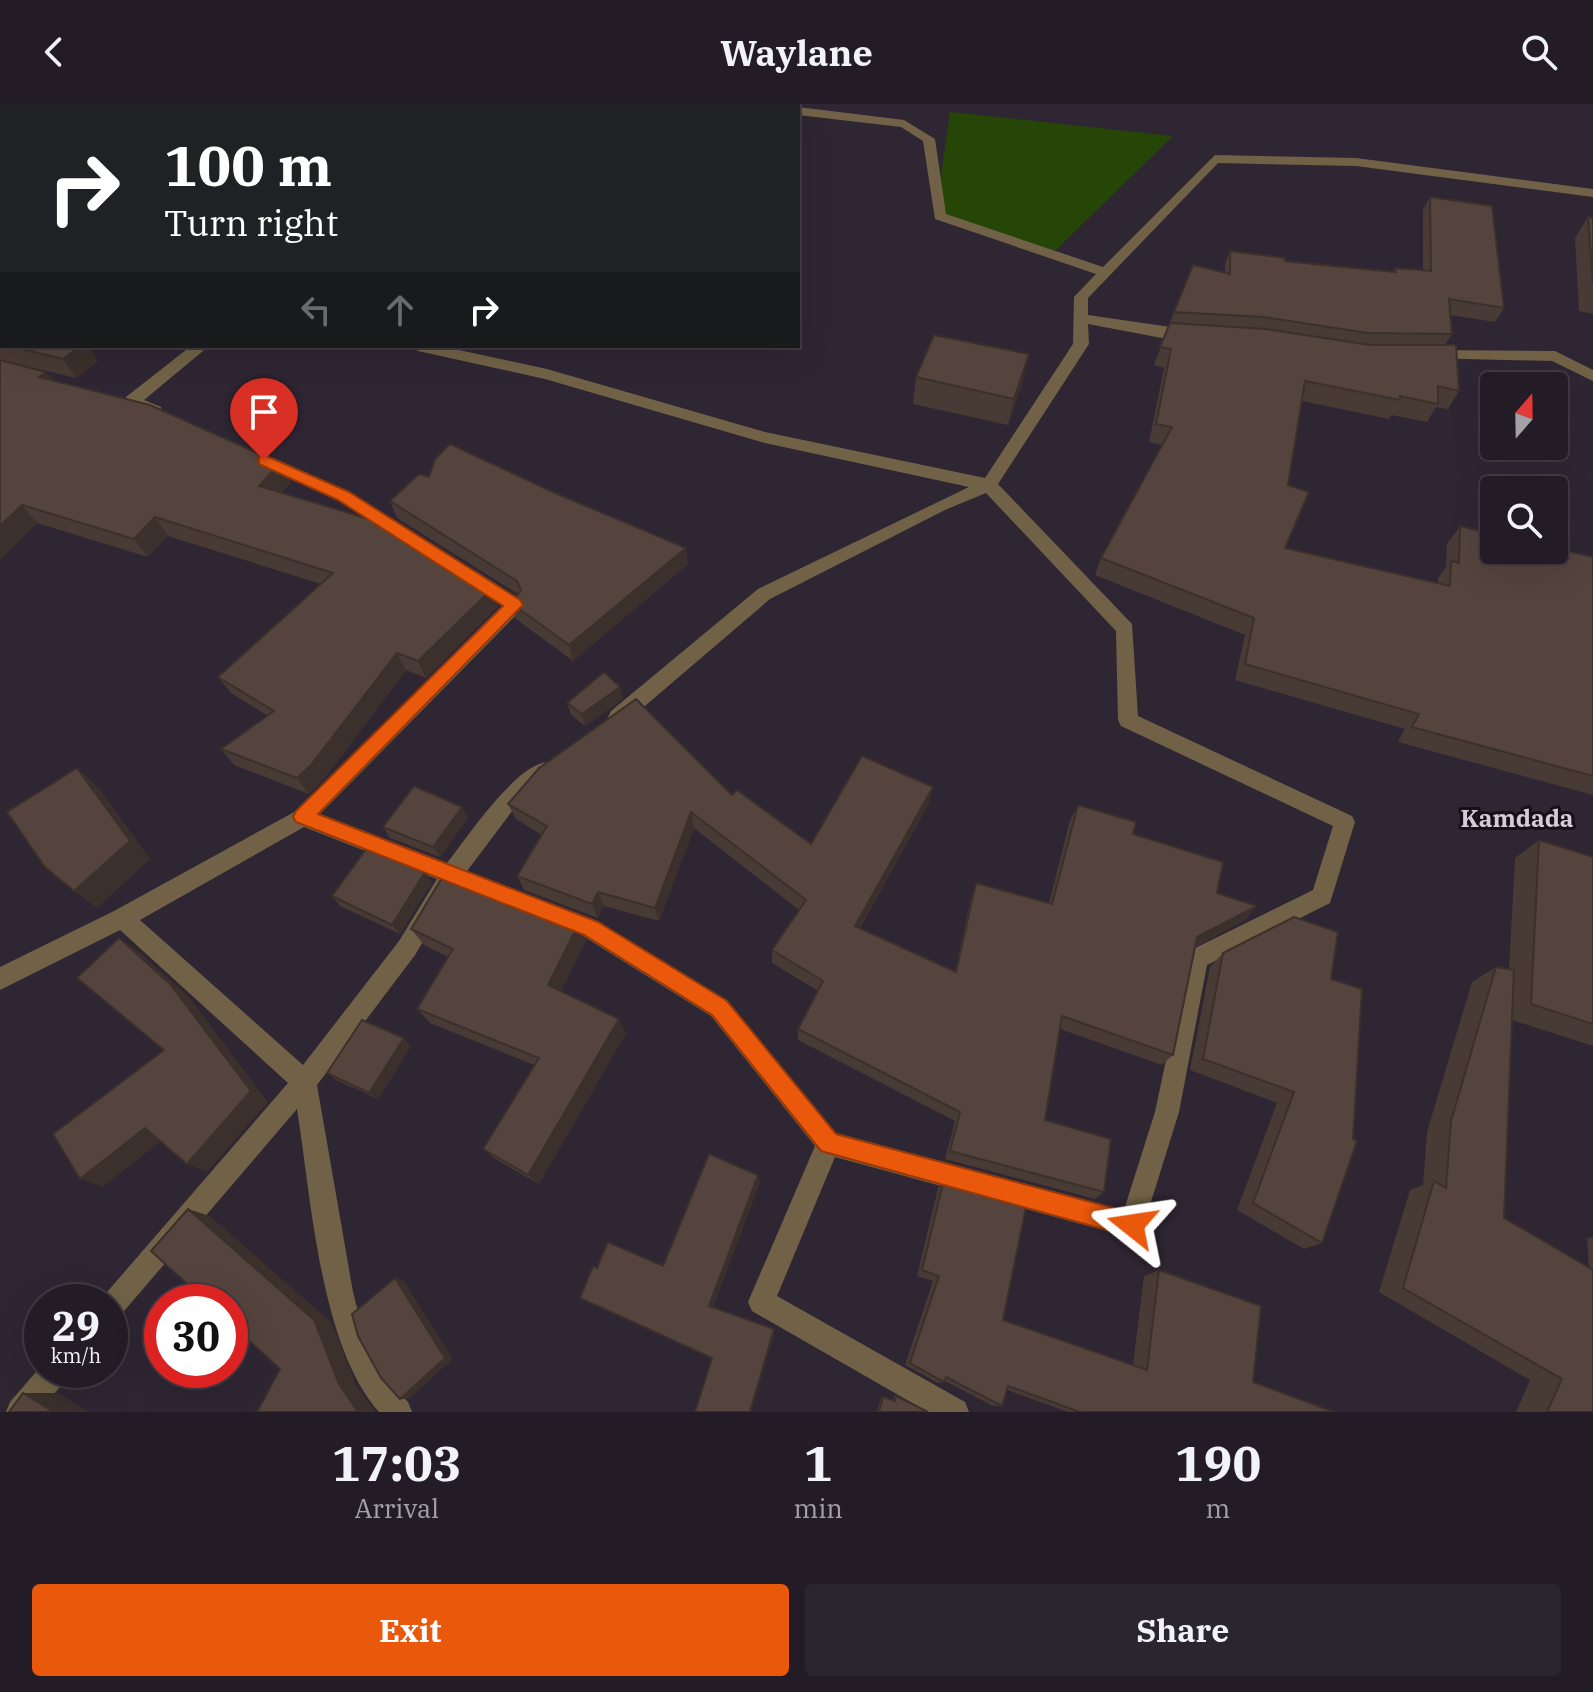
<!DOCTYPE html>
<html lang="en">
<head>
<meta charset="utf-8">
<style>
	body { margin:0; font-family:"IBM Plex Serif",serif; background:#2b252e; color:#f1f3f6; height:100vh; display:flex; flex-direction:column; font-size:30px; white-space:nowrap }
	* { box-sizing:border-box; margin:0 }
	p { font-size:26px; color:#a3a1a7 }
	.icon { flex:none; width:44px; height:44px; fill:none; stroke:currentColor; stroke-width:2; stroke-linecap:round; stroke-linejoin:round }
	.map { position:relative; height:1308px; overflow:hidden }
	.sheet { display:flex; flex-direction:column; background:#231c26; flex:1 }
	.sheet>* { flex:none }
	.top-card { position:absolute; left:0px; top:0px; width:800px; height:244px; box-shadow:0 8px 32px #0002,0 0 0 2px #403a43; background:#202124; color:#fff; overflow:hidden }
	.needle { width:52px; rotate:20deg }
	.fabs { position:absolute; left:1480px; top:268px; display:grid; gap:16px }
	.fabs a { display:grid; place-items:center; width:88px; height:88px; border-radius:8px; background:#231c26; box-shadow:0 8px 32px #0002,0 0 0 2px #403a43; font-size:40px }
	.speed { position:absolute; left:24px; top:1180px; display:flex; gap:16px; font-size:40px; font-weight:700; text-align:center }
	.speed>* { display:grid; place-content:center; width:104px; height:104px; border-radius:50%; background:#231c26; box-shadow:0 8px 32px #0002,0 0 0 2px #403a43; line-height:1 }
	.speed small { font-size:20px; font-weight:400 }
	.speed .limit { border:12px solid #d22; background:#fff; color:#111 }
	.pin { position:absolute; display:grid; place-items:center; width:68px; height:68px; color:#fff; margin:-82px -34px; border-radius:50% 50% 50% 0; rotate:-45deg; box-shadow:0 0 8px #0007 }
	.pin .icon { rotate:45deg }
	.me { position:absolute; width:88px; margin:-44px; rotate:285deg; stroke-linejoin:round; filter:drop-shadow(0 0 6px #0008) }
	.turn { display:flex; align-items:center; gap:28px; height:168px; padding:0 32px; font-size:36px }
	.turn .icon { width:104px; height:104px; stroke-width:2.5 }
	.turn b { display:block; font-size:56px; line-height:68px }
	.lanes { display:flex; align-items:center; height:76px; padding:0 32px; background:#0003; justify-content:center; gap:40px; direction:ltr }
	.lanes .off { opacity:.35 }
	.eta { display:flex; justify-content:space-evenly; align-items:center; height:136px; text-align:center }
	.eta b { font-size:48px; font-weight:800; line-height:56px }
	.cta { display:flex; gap:16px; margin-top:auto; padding:16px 32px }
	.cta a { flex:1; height:92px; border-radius:8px; background:#ea580c; color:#fff; font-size:32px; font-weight:800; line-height:92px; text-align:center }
	.cta a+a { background:#2b252e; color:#f1f3f6 }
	header { display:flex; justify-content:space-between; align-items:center; height:104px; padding:0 32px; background:#231c26; font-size:36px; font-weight:800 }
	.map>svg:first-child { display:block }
</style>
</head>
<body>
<header><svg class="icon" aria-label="back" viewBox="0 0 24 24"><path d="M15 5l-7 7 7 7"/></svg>Waylane<svg class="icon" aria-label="search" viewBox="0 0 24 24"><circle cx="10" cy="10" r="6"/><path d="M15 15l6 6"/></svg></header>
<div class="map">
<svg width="1593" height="1308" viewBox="0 0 1593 1308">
	<rect width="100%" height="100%" fill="#2f2633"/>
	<path fill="#264607" d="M950,8L1173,32L1055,147L936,108Z"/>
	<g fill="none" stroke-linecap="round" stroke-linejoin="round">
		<g fill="#716247" fill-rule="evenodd">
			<path d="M0,0H15L2,2L0,6Z"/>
			<path d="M741,0H768L769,2H742Z"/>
			<path d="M798,3L904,16L935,35L946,110L1103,163L1215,51L1356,54L1593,85V93L1356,62L1218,59L1088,194V211L1191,226L1196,228V234H1162L1088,220L1089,240L998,380L1132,520L1138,612L1352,712L1355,718L1330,799L1207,861L1179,1008L1141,1130L1132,1134L835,1053L777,1192L965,1298L969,1308H928L752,1207L748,1198L815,1042L711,912L583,832L456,782L415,851L317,981L353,1188L365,1235L388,1276L408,1298L412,1308H379C320,1242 311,1092 297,1005L119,1213L110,1217V1198H99L101,1195L288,979L120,826L0,886V863L114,807L296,707L503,502L464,477L461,472L464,467H476L521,496L524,501L521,506L320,710L447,759C465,737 523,648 554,659L557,665L554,671L522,694L467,767L599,818L727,896L836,1029L1124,1106L1155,1008L1189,847L1313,786L1333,722L1121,622L1118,616L1116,527L986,389L945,406L770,495L625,619H611L608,613L611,607L758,485L969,383L765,339L545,275L418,247L410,242H440L547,265L765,328L985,374L1073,240L1074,193L1096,170L935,115L923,37L901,23L798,11ZM304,723L437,775L399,837L303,961L140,816Z"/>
			<rect x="0" y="125" width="2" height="9"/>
			<path d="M191,242H209L144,296L161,303V311H149L126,301V293Z"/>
			<path d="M1430,246L1555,247L1593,266V277L1552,257L1425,254L1422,251Z"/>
			<path d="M261,349L350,388L405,425L402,429H390L338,396L255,359L253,355Z"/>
			<path d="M42,1261V1266H70L66,1276L38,1308H6L10,1298Z"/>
		</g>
	</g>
	<g fill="#483a34">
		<path d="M1430,93L1504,204L1495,218L1450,211L1452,230L1445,241L1459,287L1448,305L1436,303L1427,318L1391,311L1389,315L1302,297L1288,381L1285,444L1438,479V474L1446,463L1447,440L1460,422L1593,453V691L1398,638L1405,625L1235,576L1245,531L1095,471L1101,454L1162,341L1149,338L1164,264L1154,261L1174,208L1225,168V160L1230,147L1285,157L1393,168L1395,164L1423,166V106Z"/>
		<path d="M1588,113L1593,114V210L1579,207L1575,134Z"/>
		<path d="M0,206L2,207V242H88L98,257L76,274L0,256Z"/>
		<path d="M266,242H285L280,246Z"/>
		<path d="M0,256L46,268L53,277L291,378L281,388L498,502L426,574L406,566L323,676L309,690L234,661L221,645L268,612L231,589L218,573L321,480L168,432L148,453L37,419L0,456Z"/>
		<path d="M916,273L1023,277L1008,321L913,300Z"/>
		<path d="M390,397L688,460L573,557L516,515L511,499L518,490L397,414Z"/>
		<path d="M620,583L623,595L585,622L571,611L567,599Z"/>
		<path d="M732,691L811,740L929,699L860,824L955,868L971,794L976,779L1049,799L1070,716L1078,701L1133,730L1217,789L1257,802L1245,816L1196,842L1173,951L1162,961L1060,925L1045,1016L1104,1088L1095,1095L945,1055L955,1017L798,936V925L818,887L772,859V846L799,806L694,724L659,817L604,802L598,814L524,786L517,772L542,731L516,715L508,700Z"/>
		<path d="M468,714L440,753L390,734L383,723Z"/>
		<path d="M1539,736L1593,753V942L1512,916L1504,1114L1589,1164L1587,1134L1593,1133V1308H1516L1530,1276L1379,1188L1410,1086L1423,1081L1427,1028L1472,878L1496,863L1509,865L1515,754Z"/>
		<path d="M432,778L400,830L340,802L332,792Z"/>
		<path d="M411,825L586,837L561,887L626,929L539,1080L495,1055L483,1045L534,961L430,919L417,905L448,853L424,841Z"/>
		<path d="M1223,849L1331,875L1322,1139L1304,1145L1237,1106L1277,999L1190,966L1210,863Z"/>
		<path d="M411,942L378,995L336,976L327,969Z"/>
		<path d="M944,1075L1003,1216L1133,1261L1144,1172L1159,1166L1253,1278L1334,1308H1068L1007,1286L1002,1302H993L945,1277L944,1278L938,1279L905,1261L933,1177L917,1172L938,1084Z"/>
		<path d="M894,1292H896L928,1308H877L881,1293L893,1297Z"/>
	</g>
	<g fill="#3b302b">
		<path d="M80,242H88L98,257L76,274L63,255Z"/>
		<path d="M1029,250L1023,277L1008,321L1014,295Z"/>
		<path d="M46,268L60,287L39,273Z"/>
		<path d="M280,359L291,378L270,400L259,382Z"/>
		<path d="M22,401L37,419L0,456V422Z"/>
		<path d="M155,413L168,432L148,453L134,435Z"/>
		<path d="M686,444L688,460L573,557L569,541Z"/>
		<path d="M492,485L498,502L426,574L418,557Z"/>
		<path d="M397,549L406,566L323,676L309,690L297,674Z"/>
		<path d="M620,583L623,595L585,622L582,610Z"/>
		<path d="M77,664L99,684L150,755L97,804L74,787Z"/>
		<path d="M933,683L929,699L853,835L855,822Z"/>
		<path d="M462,703L468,714L440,753L433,743Z"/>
		<path d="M691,708L694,724L659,817L655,804Z"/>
		<path d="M425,768L432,778L400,830L392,821Z"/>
		<path d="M598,788L604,802L598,814L592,800Z"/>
		<path d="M1257,802L1245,816L1186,846L1197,833Z"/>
		<path d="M578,821L586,837L557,896L548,881Z"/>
		<path d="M119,834L139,848L189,893L268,998L207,1068L187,1060L251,987Z"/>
		<path d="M619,915L626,929L539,1080L528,1071Z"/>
		<path d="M404,934L411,942L378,995L369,989Z"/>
		<path d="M145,1024L166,1033L103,1083L80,1075Z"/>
		<path d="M758,1071L760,1079L712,1206L709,1202Z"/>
		<path d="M188,1105L210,1112L332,1219L356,1281L375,1308H358Z"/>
		<path d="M395,1174L404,1177L453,1255L409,1295H400Z"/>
		<path d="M774,1225L775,1228L751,1308H750Z"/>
		<path d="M23,1289H58L89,1308H54Z"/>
	</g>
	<g fill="#54443d" stroke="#3b302b" stroke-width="2">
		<path d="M164,0H341L349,2H161Z"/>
		<path d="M1430,93L1492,102L1504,204L1449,195L1452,230L1368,229L1264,213L1174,208L1193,161L1230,170V147L1285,154V157L1396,168L1395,164L1431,167Z"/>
		<path d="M1588,113L1593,114V179Z"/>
		<path d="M0,206L2,207V240L0,239Z"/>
		<path d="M1170,219L1266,225L1370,241H1456L1459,287L1438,282V300L1400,292V296L1305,277L1288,381L1309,388L1285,444L1450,482L1451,457L1459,459L1460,422L1494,430V446H1554V444L1593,453V672L1412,623L1419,610L1245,560L1254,514L1101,454L1172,323L1156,320L1171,245L1160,243Z"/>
		<path d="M934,231L1029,250L1014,295L916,273Z"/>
		<path d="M10,242H80L63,255Z"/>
		<path d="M0,256L46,268L39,273L150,301L280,359L259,382L369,415L374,410L492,485L418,557L397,549L311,661L297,674L221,645L274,607L218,573L333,469L155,413L134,435L22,401L0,422Z"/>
		<path d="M450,340L555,389L686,444L569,541L511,499L521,486L517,477L390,397L419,370L429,373L435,355Z"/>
		<path d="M604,568L620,583L582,610L567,599Z"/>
		<path d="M636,595L732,691L737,686L811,740L862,652L933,683L855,822L956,868L976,779L1052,800L1078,701L1136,718L1133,730L1223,758L1217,789L1257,802L1197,833L1173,951L1062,912L1045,1016L1111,1035L1104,1088L950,1047L960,1008L798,925L823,877L772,846L806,796L691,708L655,804L598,788L592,800L517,772L547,722L508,700L539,664Z"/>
		<path d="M77,664L130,737L74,787L45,763L7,708Z"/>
		<path d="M414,682L462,703L433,743L383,723Z"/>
		<path d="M1539,736L1593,753V920L1531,900Z"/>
		<path d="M367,744L425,768L392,821L332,792Z"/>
		<path d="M445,769L578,821L548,881L619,915L528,1071L483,1045L539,954L417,905L453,845L411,825Z"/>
		<path d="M1294,813L1338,828L1331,875L1362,885L1353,1035L1357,1037L1322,1139L1253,1099L1294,988L1203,955L1223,849Z"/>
		<path d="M119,834L170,880L251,987L187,1060L145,1024L80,1075L53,1030L164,946L77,874Z"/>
		<path d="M1496,863L1514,866L1504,1114L1593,1166V1308H1547L1562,1275L1403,1184L1434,1077L1446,1084L1451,1017Z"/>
		<path d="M362,916L404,934L369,989L327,969Z"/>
		<path d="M709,1050L758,1071L709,1202L774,1225L750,1308H695L712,1254L580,1194L593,1162L597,1164L608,1138L663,1162Z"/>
		<path d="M944,1075L1027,1098L1003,1216L1147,1266L1159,1166L1261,1202L1253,1278L1334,1308H1080L1008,1282L1002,1302L946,1273L944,1278L910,1259L939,1172L922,1166Z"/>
		<path d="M188,1105L314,1216L339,1280L358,1308H257L280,1265L230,1219V1198H207L151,1147Z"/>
		<path d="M395,1174L445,1254L400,1295L381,1274L358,1232L352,1210Z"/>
		<path d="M23,1289L54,1308H9Z"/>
		<path d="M896,1292L928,1308H879L883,1293L895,1297Z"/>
	</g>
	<path fill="#ea580c" stroke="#983908" stroke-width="2" d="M264,351L349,388L520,496L523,501L318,710L598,818L727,897L836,1030L1132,1109L1140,1113L1143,1121L1140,1129L1132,1133L821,1047L712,911L661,879L584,831L296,718L293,713L296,707L503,502L338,396L259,360V353Z"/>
	<g text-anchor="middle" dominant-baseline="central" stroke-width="6" stroke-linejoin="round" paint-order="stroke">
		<g font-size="24" font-weight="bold" fill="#d6cbdb" stroke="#151116">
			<text x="1517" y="714">Kamdada</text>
		</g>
	</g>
</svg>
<div class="fabs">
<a><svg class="needle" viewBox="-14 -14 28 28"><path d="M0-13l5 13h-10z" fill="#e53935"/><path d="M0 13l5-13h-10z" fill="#a3a1a7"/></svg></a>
<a><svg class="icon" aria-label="search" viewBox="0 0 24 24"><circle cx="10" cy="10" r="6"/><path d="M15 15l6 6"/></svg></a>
</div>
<div class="speed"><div>29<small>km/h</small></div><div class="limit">30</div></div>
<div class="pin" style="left:264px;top:356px;background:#d93025"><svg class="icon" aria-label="arrive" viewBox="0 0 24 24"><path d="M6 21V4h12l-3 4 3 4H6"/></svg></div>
<svg class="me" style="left:1132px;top:1121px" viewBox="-20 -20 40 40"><path d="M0-17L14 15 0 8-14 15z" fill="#ea580c" stroke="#fff" stroke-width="4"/></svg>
<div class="top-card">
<div class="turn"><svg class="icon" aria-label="right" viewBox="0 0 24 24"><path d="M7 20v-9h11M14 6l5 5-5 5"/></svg><div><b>100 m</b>Turn right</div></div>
<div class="lanes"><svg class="icon off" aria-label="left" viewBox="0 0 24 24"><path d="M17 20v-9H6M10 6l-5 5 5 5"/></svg><svg class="icon off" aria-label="ahead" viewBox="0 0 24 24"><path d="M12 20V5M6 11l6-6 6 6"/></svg><svg class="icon" aria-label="right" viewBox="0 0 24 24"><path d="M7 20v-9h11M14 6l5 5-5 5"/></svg></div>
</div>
</div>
<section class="sheet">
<div class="eta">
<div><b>17:03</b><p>Arrival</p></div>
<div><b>1</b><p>min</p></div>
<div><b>190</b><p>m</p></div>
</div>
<div class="cta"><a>Exit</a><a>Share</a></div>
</section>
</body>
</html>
